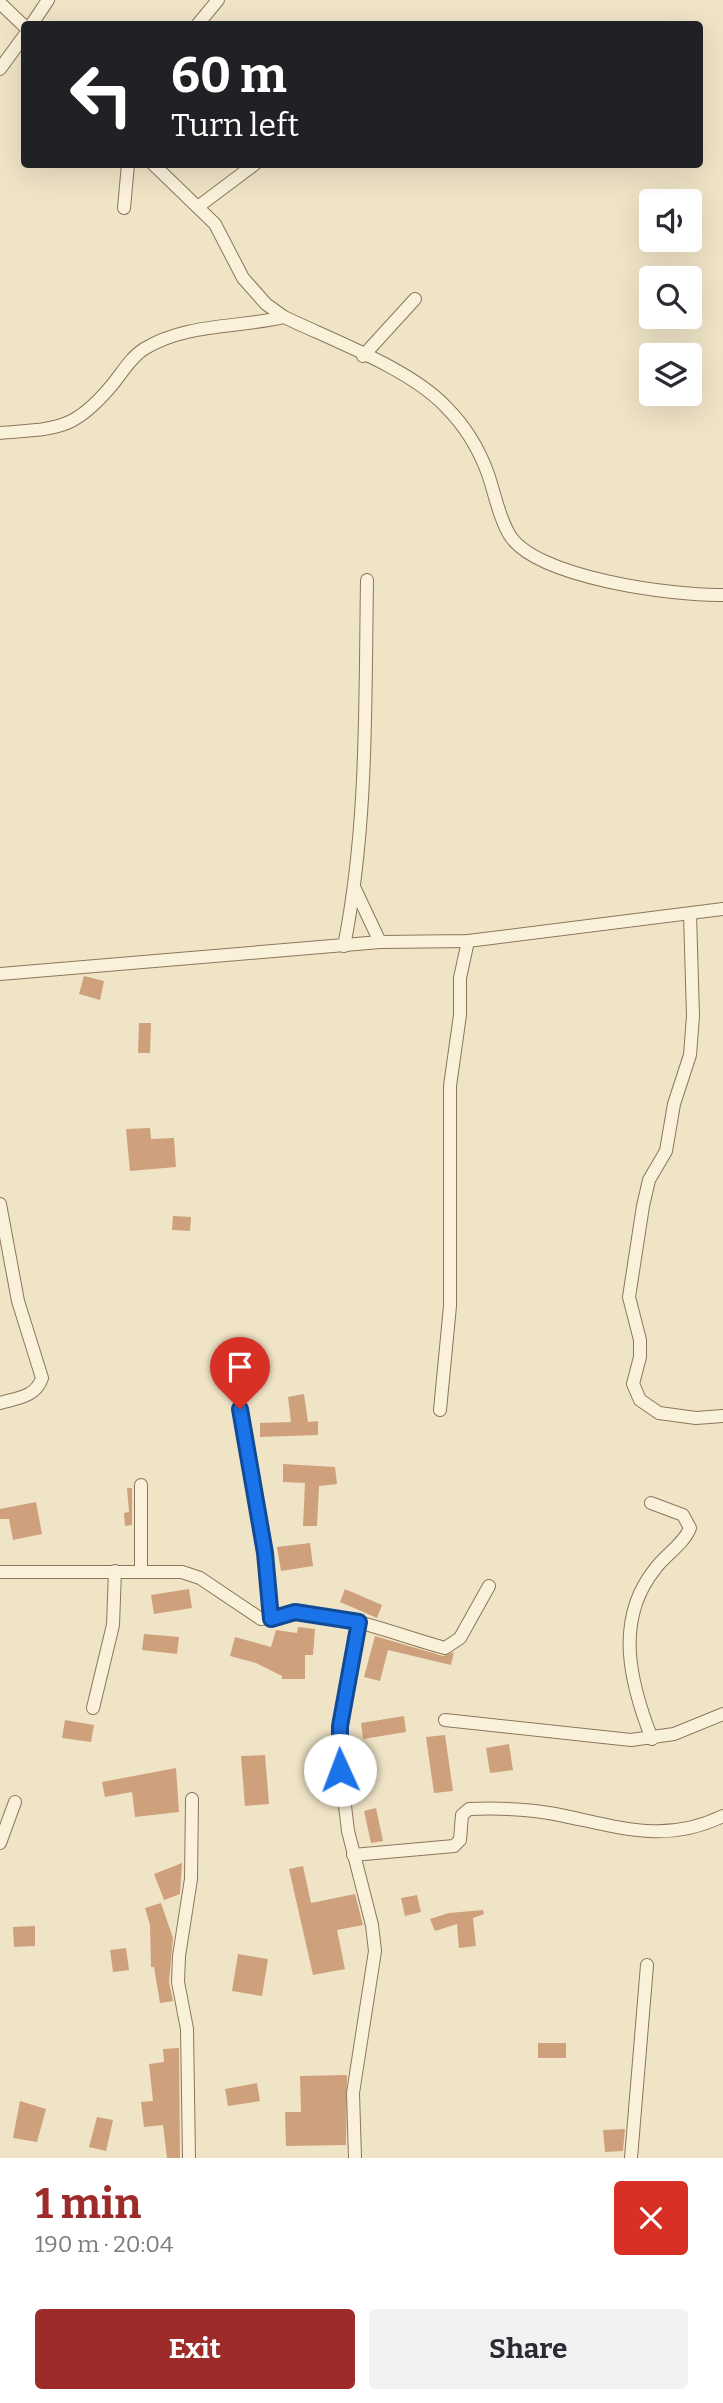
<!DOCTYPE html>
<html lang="en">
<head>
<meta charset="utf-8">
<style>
	body { margin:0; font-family:Bitter,serif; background:#f2f2f3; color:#2b2b33; height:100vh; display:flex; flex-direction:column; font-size:26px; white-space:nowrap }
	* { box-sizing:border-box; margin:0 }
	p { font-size:23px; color:#7c7c81 }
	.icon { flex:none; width:38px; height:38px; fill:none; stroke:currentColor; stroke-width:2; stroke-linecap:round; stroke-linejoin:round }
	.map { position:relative; height:2158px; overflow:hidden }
	.panel { display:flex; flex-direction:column; background:#fff; flex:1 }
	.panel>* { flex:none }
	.hud { position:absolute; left:21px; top:21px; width:682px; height:147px; border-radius:7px; box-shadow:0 7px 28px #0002; background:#202124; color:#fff; overflow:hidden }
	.fabs { position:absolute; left:639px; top:189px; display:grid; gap:14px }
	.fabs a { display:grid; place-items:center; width:63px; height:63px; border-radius:7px; background:#fff; box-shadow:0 7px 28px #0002; font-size:35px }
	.pin { position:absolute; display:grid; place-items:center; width:60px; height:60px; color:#fff; margin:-72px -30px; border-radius:50% 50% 50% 0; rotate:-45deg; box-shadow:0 0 7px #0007 }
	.pin .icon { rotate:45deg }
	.me { position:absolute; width:77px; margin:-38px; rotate:358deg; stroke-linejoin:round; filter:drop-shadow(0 0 5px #0008) }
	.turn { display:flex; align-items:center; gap:24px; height:147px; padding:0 35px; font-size:32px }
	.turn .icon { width:91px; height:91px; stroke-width:2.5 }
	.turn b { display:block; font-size:49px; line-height:60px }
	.round { display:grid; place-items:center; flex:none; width:74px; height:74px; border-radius:7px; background:#f2f2f3 }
	.head { display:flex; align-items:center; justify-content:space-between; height:119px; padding:0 35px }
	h1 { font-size:42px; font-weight:700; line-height:52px; color:#9d2b29 }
	.button { display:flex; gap:14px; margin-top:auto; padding:14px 35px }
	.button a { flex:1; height:80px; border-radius:7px; background:#9d2b29; color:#fff; font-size:28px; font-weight:700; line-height:80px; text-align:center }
	.button a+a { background:#f2f2f3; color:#2b2b33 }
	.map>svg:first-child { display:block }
</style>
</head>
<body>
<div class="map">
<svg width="723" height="2158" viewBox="0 0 723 2158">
	<rect width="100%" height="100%" fill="#f0e4c7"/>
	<g fill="#cfa07c">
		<path d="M84,976L104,981L100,1000L79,994Z"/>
		<path d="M139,1023H151L150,1053H138Z"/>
		<path d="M150,1128L151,1139L174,1138L176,1167L130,1171L126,1129Z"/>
		<path d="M173,1216L191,1217L190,1231L172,1230Z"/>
		<path d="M304,1394L308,1422L318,1421V1435L260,1437V1423L291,1422L288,1397Z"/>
		<path d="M283,1464L335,1467L337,1484L319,1486L317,1526H303L305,1483L283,1482Z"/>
		<path d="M127,1488H132V1525L125,1526L124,1513L129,1512Z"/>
		<path d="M36,1502L42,1534L13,1540L9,1519H0V1509Z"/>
		<path d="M310,1543L313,1566L281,1571L277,1547Z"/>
		<path d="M189,1589L192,1608L154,1614L151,1595Z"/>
		<path d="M345,1589L382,1605L377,1618L340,1602Z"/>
		<path d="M298,1627L315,1629L313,1655H305V1679H282V1676L256,1663L230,1656L235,1637L271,1647L276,1630L297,1633Z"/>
		<path d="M144,1634L179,1637L177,1654L142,1650Z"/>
		<path d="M375,1636L443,1656L454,1652L451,1665L388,1650L380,1681L364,1677Z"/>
		<path d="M404,1716L406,1732L363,1739L361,1723Z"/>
		<path d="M65,1720L94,1725L91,1742L62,1738Z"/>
		<path d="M445,1735L453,1791L434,1793L426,1737Z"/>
		<path d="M509,1744L513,1770L490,1773L486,1748Z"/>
		<path d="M315,1746H329L333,1782L314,1781Z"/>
		<path d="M265,1755L269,1804L245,1806L241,1756Z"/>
		<path d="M176,1768L179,1812L135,1817L132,1792L105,1797L102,1782Z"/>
		<path d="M376,1808L383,1841L371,1843L364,1811Z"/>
		<path d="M182,1863L180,1894L164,1900L154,1874Z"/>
		<path d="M303,1866L311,1903L355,1894L363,1925L337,1930L345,1969L313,1975L289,1869Z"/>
		<path d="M417,1895L421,1912L405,1916L401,1898Z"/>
		<path d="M161,1903L173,1938L169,1982L173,2001L160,2003L154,1967H151L150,1925L145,1908Z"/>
		<path d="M483,1910L484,1914L473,1918L476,1946L459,1948L457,1924L435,1931L430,1919L449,1913Z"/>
		<path d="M35,1926V1946L14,1947L13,1927Z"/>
		<path d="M126,1948L129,1970L113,1972L110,1950Z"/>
		<path d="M238,1954L268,1959L262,1996L232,1991Z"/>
		<rect x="538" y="2043" width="28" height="15"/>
		<path d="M179,2048L180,2158H167L163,2125L144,2127L141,2102L153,2101L149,2064L164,2062L163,2049Z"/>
		<path d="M347,2075L346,2145L286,2146L285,2112H301L300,2076Z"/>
		<path d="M257,2083L260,2101L228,2106L225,2089Z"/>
		<path d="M20,2101L46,2109L37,2142L13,2138Z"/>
		<path d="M97,2117L113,2120L106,2151L89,2147Z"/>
		<path d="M625,2129L623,2151L605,2152L603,2130Z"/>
	</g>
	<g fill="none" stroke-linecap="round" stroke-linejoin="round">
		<g stroke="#8c765b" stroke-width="14">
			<g id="minor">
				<path d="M0,3L24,26"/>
				<path d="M32,24L48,0"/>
				<path d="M198,24L218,0"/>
				<path d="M0,69L24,36"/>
				<path d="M153,164L215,224L243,278L266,304L284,317C332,340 411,369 446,407C465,426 479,449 488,474C495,494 498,515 509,534C534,578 675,596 723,595"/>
				<path d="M199,206L255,164"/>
				<path d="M124,208L128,164"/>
				<path d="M363,356L415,299"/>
				<path d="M0,433C56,428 73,432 112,385C122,373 131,357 144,349C186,323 239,328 284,317"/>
				<path d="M355,889L380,942"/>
				<path d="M690,914L693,1016L690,1055L674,1104L666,1151L649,1180L643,1206L629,1297L640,1340V1357L633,1384L640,1400L659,1413L696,1418L723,1416"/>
				<path d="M344,946C368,826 365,701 367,580"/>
				<path d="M0,974L380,942L468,941L723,909"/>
				<path d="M0,1204L18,1301L42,1378C36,1397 17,1398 0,1403"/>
				<path d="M240,1409L265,1553L271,1619"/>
				<path d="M440,1410L450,1306V1086L460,1015V978L468,941"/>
				<path d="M141,1485V1570"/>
				<path d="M651,1503L683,1515L690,1528C684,1544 665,1555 655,1569C614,1620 630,1683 652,1739"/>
				<path d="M0,1572H182L200,1578L261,1619C274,1618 285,1612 298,1613C349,1614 397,1635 445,1648L460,1638L489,1586"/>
				<path d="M93,1708L113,1625L115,1571"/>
				<path d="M445,1720L631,1740L674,1734L723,1714"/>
				<path d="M0,1843L15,1802"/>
				<path d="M353,1855L454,1846L460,1840L462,1815L469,1809C496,1808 528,1809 555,1814C617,1826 663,1845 723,1816"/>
				<path d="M189,2158L187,2029L178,1982L179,1956L191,1879L192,1799"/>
				<path d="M355,2158L353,2093L375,1951L372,1925L348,1831L338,1747L359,1622"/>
				<path d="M631,2158L647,1965"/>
			</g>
		</g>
		<use href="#minor" stroke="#faf1db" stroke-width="12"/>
	</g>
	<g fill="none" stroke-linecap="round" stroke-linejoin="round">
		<g stroke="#114b97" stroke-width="18">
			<path id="route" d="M240,1409L265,1553L271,1619L295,1612L359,1622L340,1726V1770"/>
		</g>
		<use href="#route" stroke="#1a73e8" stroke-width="12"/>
	</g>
</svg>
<div class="fabs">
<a><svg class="icon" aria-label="sound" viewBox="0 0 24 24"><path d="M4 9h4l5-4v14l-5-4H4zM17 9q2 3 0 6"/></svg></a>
<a><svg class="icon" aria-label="search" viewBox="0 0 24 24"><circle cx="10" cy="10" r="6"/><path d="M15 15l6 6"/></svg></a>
<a><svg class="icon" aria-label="layers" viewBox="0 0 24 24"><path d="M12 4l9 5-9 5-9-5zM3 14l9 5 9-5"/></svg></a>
</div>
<div class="pin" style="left:240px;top:1409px;background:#d93025"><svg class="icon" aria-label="arrive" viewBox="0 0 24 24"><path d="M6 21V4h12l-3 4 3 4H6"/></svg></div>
<svg class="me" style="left:340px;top:1770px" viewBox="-20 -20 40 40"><circle r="19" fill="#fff"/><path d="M0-13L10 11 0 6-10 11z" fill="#1a73e8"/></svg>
<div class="hud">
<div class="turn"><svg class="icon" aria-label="left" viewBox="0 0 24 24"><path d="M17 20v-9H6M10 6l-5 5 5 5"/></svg><div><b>60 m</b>Turn left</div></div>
</div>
</div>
<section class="panel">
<div class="head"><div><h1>1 min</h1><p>190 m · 20:04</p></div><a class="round" style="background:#d93025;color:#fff"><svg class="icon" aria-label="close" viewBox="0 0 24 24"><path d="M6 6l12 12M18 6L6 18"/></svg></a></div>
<div class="button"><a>Exit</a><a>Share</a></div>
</section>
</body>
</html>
